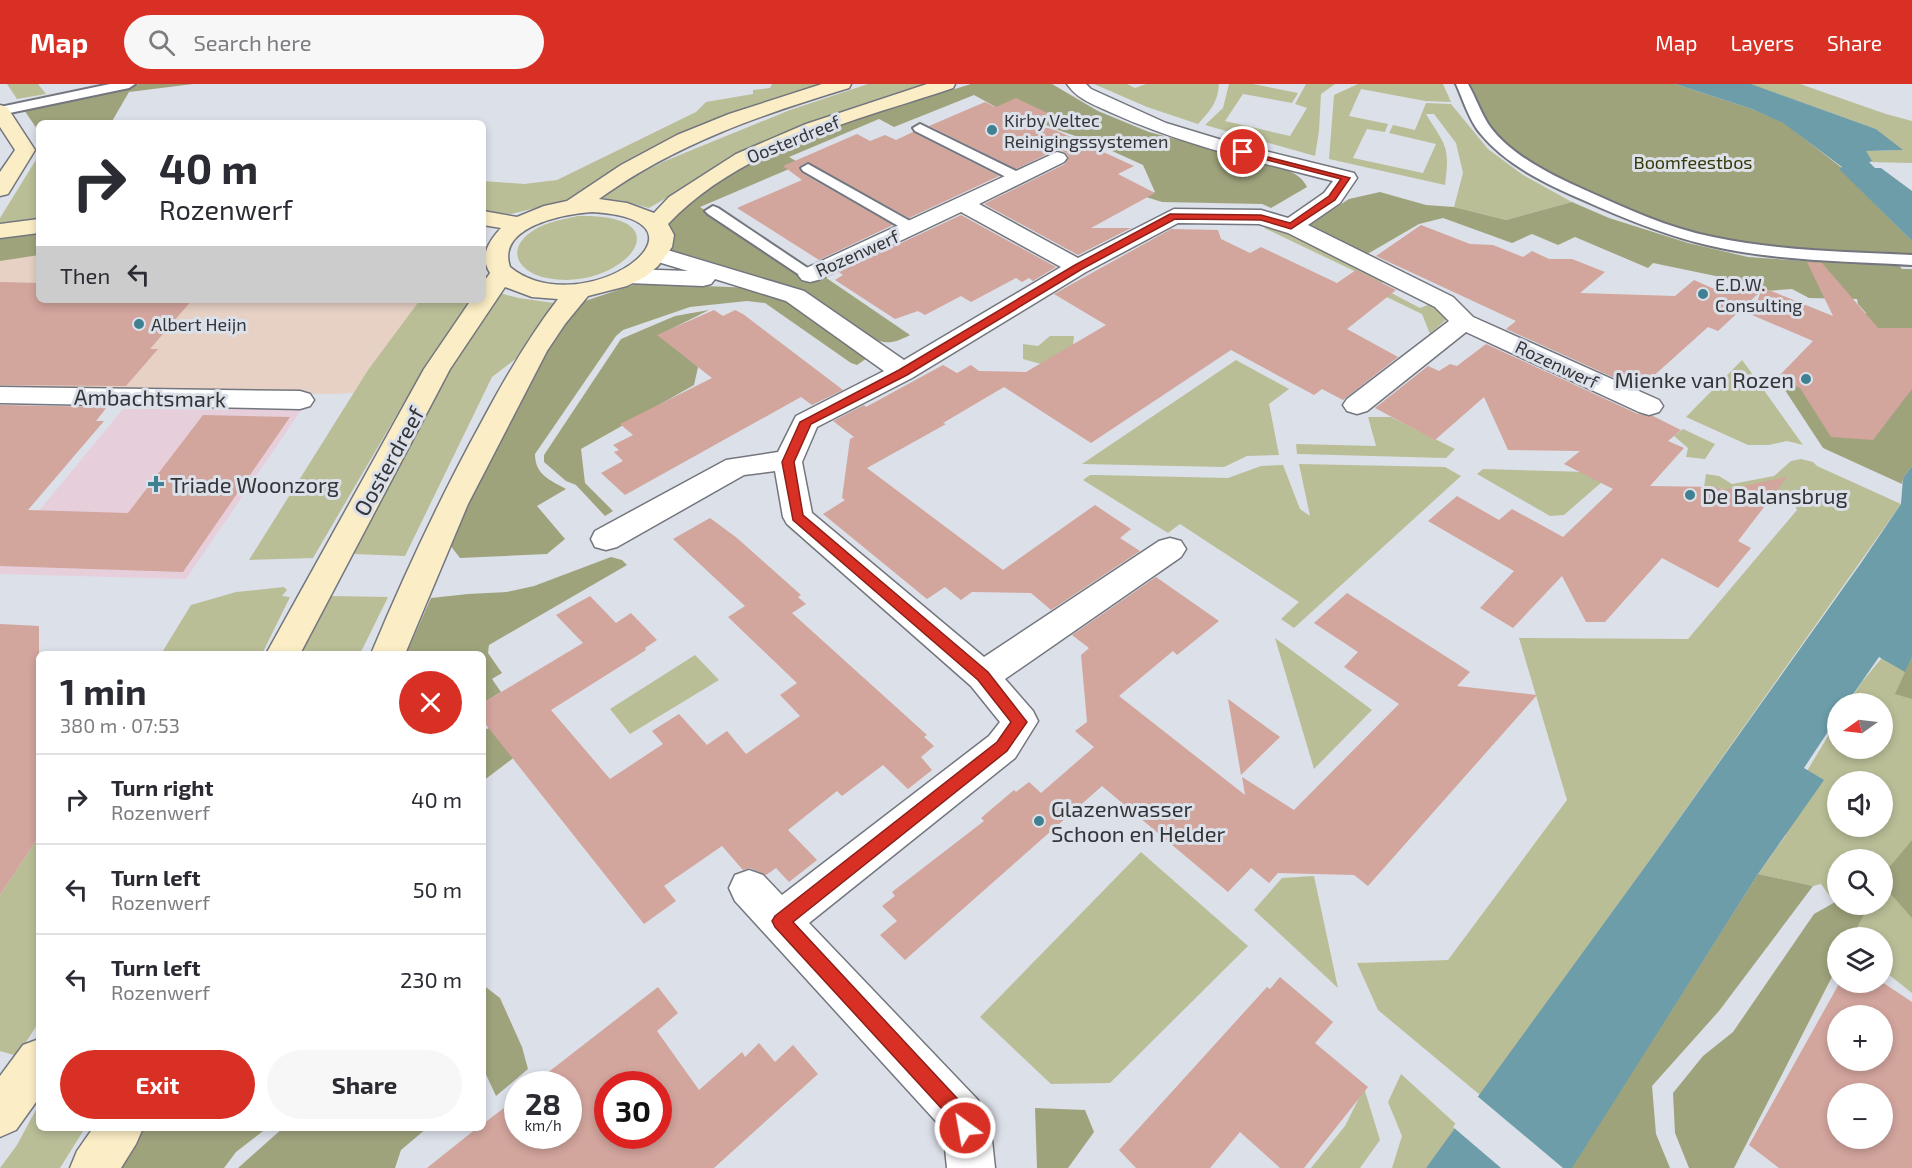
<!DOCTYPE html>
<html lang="en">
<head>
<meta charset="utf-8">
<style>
	body { margin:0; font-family:"Exo 2",sans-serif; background:#f7f7f7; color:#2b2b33; height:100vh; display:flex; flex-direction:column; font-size:22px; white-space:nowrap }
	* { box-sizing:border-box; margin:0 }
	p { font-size:20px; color:#7c7c81 }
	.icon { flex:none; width:33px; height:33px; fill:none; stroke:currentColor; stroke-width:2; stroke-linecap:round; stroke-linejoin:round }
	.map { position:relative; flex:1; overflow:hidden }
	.sheet { position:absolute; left:36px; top:567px; width:450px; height:480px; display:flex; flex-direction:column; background:#fff; border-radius:9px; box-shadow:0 3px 9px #0003 }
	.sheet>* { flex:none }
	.banner { position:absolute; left:36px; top:36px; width:450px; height:183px; border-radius:9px; box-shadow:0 3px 9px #0003; background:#fff; color:#2b2b33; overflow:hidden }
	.needle { width:39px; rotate:256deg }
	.fabs { position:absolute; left:1827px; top:609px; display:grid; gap:12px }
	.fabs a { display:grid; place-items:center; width:66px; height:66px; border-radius:50%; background:#fff; box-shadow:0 3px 9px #0003; font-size:30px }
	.speed { position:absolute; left:504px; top:987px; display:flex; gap:12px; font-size:30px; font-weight:700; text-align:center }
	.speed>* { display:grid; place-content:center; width:78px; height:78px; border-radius:50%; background:#fff; box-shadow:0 3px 9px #0003; line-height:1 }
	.speed small { font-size:15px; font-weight:400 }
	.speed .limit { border:9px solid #d22; background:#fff; color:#111 }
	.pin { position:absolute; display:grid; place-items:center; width:51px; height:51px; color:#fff; margin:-26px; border:3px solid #fff; border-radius:50%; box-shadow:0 2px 6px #0007 }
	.me { position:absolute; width:66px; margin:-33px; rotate:328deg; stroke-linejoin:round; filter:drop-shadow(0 0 4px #0008) }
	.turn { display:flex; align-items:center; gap:21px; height:126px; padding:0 24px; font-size:27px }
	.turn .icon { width:78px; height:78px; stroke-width:2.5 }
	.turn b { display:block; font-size:42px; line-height:51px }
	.then { display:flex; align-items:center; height:57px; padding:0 24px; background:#0003; gap:12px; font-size:22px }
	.round { display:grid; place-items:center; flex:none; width:63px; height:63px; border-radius:32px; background:#f7f7f7 }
	.overview { display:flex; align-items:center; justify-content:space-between; height:102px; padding:0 24px }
	h1 { font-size:36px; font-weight:700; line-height:45px }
	.cta { display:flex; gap:12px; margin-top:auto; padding:12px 24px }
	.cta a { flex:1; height:69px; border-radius:36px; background:#d93025; color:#fff; font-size:24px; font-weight:700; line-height:69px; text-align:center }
	.cta a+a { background:#f7f7f7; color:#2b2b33 }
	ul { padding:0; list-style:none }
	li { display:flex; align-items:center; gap:18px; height:90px; padding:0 24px; border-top:2px solid #e1e1e2 }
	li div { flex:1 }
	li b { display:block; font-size:22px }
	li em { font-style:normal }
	header { display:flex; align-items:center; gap:36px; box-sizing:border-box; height:84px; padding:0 30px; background:#d93025; color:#fff }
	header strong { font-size:28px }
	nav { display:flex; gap:33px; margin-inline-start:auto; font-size:21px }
	.search { width:420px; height:54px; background:#f7f7f7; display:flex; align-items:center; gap:15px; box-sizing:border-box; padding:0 21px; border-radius:33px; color:#7c7c81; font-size:22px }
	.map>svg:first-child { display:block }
</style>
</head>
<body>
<header>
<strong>Map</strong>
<div class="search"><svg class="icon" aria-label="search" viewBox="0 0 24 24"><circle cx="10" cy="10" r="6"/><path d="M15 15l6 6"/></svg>Search here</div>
<nav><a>Map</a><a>Layers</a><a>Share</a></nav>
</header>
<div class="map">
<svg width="1912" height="1084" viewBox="0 0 1912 1084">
	<rect width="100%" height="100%" fill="#dce0e9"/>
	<path fill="#e7d1c4" d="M39,144V216H451L386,307L334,310L0,306V148Z"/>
	<path fill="#e6cfdb" d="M123,325H302L186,495L0,490V474Z"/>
	<g fill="#babe97" fill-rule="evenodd">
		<path d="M7,0H38L46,10L17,15Z"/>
		<path d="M772,0H824L573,115L511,130L483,127V97L524,100L557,96L696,28L706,18L753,10V6L770,4Z"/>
		<path d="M868,0H927L862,20L780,50L730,72L702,93L649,124L623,117L602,114L633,93L665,77L790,26Z"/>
		<path d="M1094,0H1127L1135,4L1146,0H1219C1218,18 1210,27 1198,40L1147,23Z"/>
		<path d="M1229,0H1253L1298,9L1292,19L1243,10L1225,37L1290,52L1307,24L1295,20L1306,0H1335L1321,10L1319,47L1315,72L1205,41L1223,24Z"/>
		<path d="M1358,0H1443L1451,18L1425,17L1361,5L1349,32L1388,40L1385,48L1367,45L1353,74L1423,89L1436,60L1389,49L1393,41L1415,46L1426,19L1451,20L1488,65L1523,91L1572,118L1506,136L1454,123L1463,89L1456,59L1434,30H1426C1446,63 1450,61 1445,101L1329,75L1334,11Z"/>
		<path d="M1750,0H1800L1886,30L1912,37V79L1869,78L1866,67L1902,66L1876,45Z"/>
		<path d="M39,71V137L0,141V134Z"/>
		<path d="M578,132C690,129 621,209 547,194C524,190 505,171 527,151C541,139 560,136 578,132Z"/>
		<path d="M1269,141L1282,145L1387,195L1378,202L1420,224L1433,219L1448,234L1430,250L1422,230L1374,207L1367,193L1264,144Z"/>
		<path d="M495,208L519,214L554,219L522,270L492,293L405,472L354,470L433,318L460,258Z"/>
		<path d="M420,216H471L403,320L313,474L249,476L368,286Z"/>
		<path d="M1050,252H1074L1073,262L1041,280L1023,275V260L1038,262Z"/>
		<path d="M1236,276L1289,305L1269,320L1279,371L1247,372L1224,383L1082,380Z"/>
		<path d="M1742,276L1748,284L1803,361L1787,357L1769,361H1748L1686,333Z"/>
		<path d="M1368,333H1391L1455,365L1446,374L1297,370L1296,360L1376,362Z"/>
		<path d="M1683,345L1715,360L1705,375L1686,373L1688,364L1674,352Z"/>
		<path d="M1801,375L1813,378L1817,382L1901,420L1647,780L1480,1011L1378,926L1357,879L1448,876L1567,716L1519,554L1688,555L1797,426L1791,414L1776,405L1738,413L1718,403H1704L1706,390L1719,392L1732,400L1774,392L1791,377Z"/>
		<path d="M1299,380L1445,383L1461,392L1294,544L1281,535L1299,518L1180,440L1168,449L1083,396L1090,391H1097L1228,394L1261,382L1283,381L1300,425L1310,432Z"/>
		<path d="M1483,385L1587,388L1603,397L1564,431L1550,432L1477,390Z"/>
		<path d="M284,503L287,506L282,512L290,513L262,570H161L191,521L236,508Z"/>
		<path d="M329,512L388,513L360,570H299Z"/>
		<path d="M1912,537V909L1883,886L1882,854L1859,853L1821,800L1813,802L1758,790L1786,751L1777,737L1837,637L1838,664H1882V620L1848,619L1862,598ZM1838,698H1882V742H1838ZM1838,776H1882V820H1838Z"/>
		<path d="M1275,554L1372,626L1314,685Z"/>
		<path d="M695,571L719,596L630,650L610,625Z"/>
		<path d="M39,752V938L17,972L0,967V811Z"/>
		<path d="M1141,768L1248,862L1110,999L1051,1000L980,933Z"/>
		<path d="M1314,792L1338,904L1254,826L1282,794Z"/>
		<path d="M1401,990L1458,1042L1426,1084H1392L1402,1052L1388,1018Z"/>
		<path d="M1364,1004L1380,1056L1360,1084H1311L1345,1042Z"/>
		<path d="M39,1020V1044H85L60,1084H0L17,1061Z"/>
	</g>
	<g fill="#9fa37c">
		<path d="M139,0H193L129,8L111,39H39V48L22,23Z"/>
		<path d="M971,0H1052L1098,27L1149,48L1281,83C1292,88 1302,92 1307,103L1271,124L1262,120L1162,118L1146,113L1155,108L1143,81L1090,57L1055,45L1016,27L996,23L974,11L894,43L879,35L789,73L801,80L700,123L805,192L825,193L910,251C895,259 886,261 871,254L803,208L692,172L671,171L665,166L664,138C747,61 866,32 971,0Z"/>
		<path d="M1469,0H1675L1752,25L1784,39L1842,84L1840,85L1912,157V172L1791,166L1708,154L1665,142L1626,127L1521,77L1492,47Z"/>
		<path d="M1380,108L1426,121L1454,123L1506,136L1572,118L1609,134L1688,159L1748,173L1804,177L1896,178L1902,185H1912V382L1903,394L1902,400L1823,364L1777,294L1854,242L1866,229L1858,220L1857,215L1809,214L1792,205L1765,207L1730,195L1653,179L1648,184L1575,153L1558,161L1532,150L1512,159L1443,134L1419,140L1364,172L1304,144L1349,115Z"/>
		<path d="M39,149V171L0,177V155Z"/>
		<path d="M661,198L675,201L757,204L768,211L785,217L867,274L857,281L851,279L765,219L747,217L690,223L623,246L616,252L535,370C535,391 550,396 566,405L537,422L565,455L547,470L460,474L450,461L498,358L547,262L576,225L585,217L639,199Z"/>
		<path d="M709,226L659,251L698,283L694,301L581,365L585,399L613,427L605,432L576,401L566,397L544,378V371L621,255L675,232Z"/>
		<path d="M611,473L622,476L627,481L489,561L488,569L502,589L492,595L501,608L483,619V570H406L431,514L468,510L507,508L534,502Z"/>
		<path d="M1912,573V615L1895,610Z"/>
		<path d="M489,644L520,669L483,697V647Z"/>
		<path d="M1912,756V834L1882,800L1883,791Z"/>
		<path d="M1758,790L1813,802L1719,927L1652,1002L1656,1050L1670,1084H1571Z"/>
		<path d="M1837,817L1838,820L1869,821L1852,853L1838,854L1837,883L1734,1084H1689L1675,1049L1673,1009L1703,972L1733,948L1814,830Z"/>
		<path d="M483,901L500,914L522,963L528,985L496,1012L483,984Z"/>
		<path d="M1035,1024L1085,1026L1094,1048L1068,1084H1037Z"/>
		<path d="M135,1044H267L236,1068L224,1084H109Z"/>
		<path d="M283,1044H427L401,1066L395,1084H238Z"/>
	</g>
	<g fill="#6c9da8">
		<path d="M1675,0H1751L1876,45L1903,66L1866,67L1872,77L1869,78L1875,84H1881L1912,107V157L1839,85L1842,83L1783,39L1752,25Z"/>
		<path d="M1912,382V573L1905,588L1879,573L1847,619L1838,620L1837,634L1804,684L1824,696L1758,790L1572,1084H1426L1647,780L1861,479L1901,420L1903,394Z"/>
	</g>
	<path fill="#dce0e9" d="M1476,1011L1563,1084H1501L1453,1043Z"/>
	<g fill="#d2a59d" fill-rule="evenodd">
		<path d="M1016,14L1056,33L1033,42L1053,45L1134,82L1118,90L1155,109L1091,144H1131L1078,171L984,120L1065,80L1069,73L1065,68L1056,66L1016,85L929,42L985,18L996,23Z"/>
		<path d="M913,48L999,92L909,134L807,78L799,83L802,89L893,141L819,176L737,124L802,96L783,82L857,50L870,57L885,51L896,56Z"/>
		<path d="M961,131L1056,183L1033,197L1029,194L1022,198L1016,194L971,218L961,212L925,231L918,227L895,235L835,196L843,191L839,188Z"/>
		<path d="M1421,141L1470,160L1493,161L1523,173L1532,167L1549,175H1572L1605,188L1580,209L1675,212L1694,196L1712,204H1764L1833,232L1807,178L1822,179L1878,244H1912V305L1873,356L1831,353L1800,304L1777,294L1813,257L1752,231L1761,207L1718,247L1708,243L1639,305L1506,245L1516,237L1376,172Z"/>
		<path d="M1171,145L1218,146L1221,155L1250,169L1261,163L1337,199L1356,186L1396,206L1347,245L1398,273L1343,316L1322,305L1314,311L1231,266L1091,359L1004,303L943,339L946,340L867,384L1003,486L1095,421L1131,445L1120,454L1140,467L1051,526L1031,509L972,508L961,516L945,503L927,515L823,430L845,416L842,414L850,355L854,353L833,337L864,321L866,323L943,281L957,289L971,281L979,287L1026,288L1106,241L1054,210Z"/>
		<path d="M0,198L39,199V216H192L150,265H158L126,302L0,301Z"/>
		<path d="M714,226L723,232L735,226L743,230L843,306L812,321L801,313L625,411L601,389L623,377L614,368L619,366L613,361L633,351L620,340L712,294L657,251Z"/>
		<path d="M1486,260L1638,330L1653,332L1681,346L1668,357L1684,364L1650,402L1718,403L1723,406L1787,393L1738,457L1751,464L1718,504L1662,474L1605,538H1586L1562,492L1513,544L1480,524L1514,487L1428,437L1457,412L1499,436L1512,425L1563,453L1613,405L1564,380L1580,367L1508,366L1484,313L1435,356L1375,324L1428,282L1439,287L1450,280L1457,282Z"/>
		<path d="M0,321L107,323L96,337H104L28,426L128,429L203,331L290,333L183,488L0,482Z"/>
		<path d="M710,434L737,454L801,511L798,513L806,520L792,529L927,651L924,653L934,662L921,673L932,686L908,705L883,681L842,712L837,707L788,746L817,776L789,798L776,784L766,791L750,784L743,786L722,762L664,802L676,817L644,840L483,637V619L583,559L556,531L590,512L616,539L631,529L657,556L645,564L646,566L551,626L610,695L663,660L652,647L679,630L707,661L727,647L746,670L800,632L780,611L797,599L728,533L745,522L673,455Z"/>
		<path d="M1156,493L1219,537L1177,571L1173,567L1119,612L1245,711L1242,693L1294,726L1399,620L1344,583L1358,568L1314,539L1347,509L1470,588L1457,602L1537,611L1368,802L1354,791L1278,789L1269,799L1251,784L1228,808L1102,702L905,876L880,851L897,837L882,822L895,812L892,808L984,737L981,734L1014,706L1016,708L1029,698L1041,709L1094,663L1075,647L1087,638L1081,571L1089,564L1072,551Z"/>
		<path d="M0,540L39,542V752L0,811Z"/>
		<path d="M1228,615L1280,653L1241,691Z"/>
		<path d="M1280,893L1333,938L1315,959L1368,1003L1304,1084H1280L1240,1048L1210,1084H1136L1119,1066L1267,903L1270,905Z"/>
		<path d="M1840,898H1882L1912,918V1084H1779L1749,1061ZM1838,932H1882V976H1838ZM1838,1010H1882V1054H1838Z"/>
		<path d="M658,903L678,929L657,947L699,1006L742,968L745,973L759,959L775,978L793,961L818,990L714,1084H427L477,1044H483V1040L518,1013V1052H568V1000H533ZM608,1000H658V1052H608Z"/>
	</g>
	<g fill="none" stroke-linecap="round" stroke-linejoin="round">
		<g stroke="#73767e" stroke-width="4">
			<g id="lane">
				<path d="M110,0H135L129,4L0,31V23Z"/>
				<path d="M1456,0H1468C1476,14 1482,32 1491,44C1512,72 1555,93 1585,106C1627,125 1668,144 1713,153C1779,167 1846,168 1912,171V181C1844,177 1774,177 1707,161C1664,151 1623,134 1583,116C1546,100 1506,81 1480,49C1469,36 1463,15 1456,0Z"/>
				<path d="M920,40L1022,90L1024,93L1017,97L1012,96L915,47L913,44Z"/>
				<path d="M808,80L917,141L920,144L912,149L907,147L803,87L801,84Z"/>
				<path d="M713,122L718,124L818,191L810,196L804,194L708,130L705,127Z"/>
			</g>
		</g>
		<g stroke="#73767e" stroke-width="3">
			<g id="street">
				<path d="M1067,0H1086L1091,5L1166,39L1232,59L1354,89L1357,94L1340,119L1308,141L1453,213L1473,233L1659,316L1663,322L1659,328L1649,331L1639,328L1466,248L1367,327L1357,330L1347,327L1343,321L1347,315L1449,237L1435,223L1288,149L1259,140L1178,139L1086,188L912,294L817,343L802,378L812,429L984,573L1159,457L1170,454L1181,457L1186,465L1181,473L1005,595L1033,627L1038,637L1015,674L809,839L978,1016L992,1056L995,1084H947L943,1045L735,817L729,804L735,791L749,786L763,791L782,811L989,652L1000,638L971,602L787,440L783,433L775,387L744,391L617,463L606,466L595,463L591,455L595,447L726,376L778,368L796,332L884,287L786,217L715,195L711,200L703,202L628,199L620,197L616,192L620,187L628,185L688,187L648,175L644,170L648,165L656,163L664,165L804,207L904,276L1061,183L961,128L818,196L810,198L802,196L798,191L802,186L1057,68L1064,70L1067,74L1064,78L979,120L1078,174L1174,125L1261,126L1288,134L1324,109L1333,97C1258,78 1183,61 1112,29C1095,21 1078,16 1067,0Z"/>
				<path d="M0,303L300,307L310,310L314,316L310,322L300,325L0,319Z"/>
			</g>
		</g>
		<g stroke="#73767e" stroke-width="3">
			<g id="secondary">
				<path d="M822,0H851L849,4C760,31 675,60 599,115L627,119L654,129L669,113L736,70L806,40L927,0H955L953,4C855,37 741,63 668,140L674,151L672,163L658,182L645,193L627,202L588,212L565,240L547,267L468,420L405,570H371C404,491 440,414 481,339C504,296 528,254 558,215L532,213L505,203L450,285L300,570H266L424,285L471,216H483V199L490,189C479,172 489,157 501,144L483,141V127L517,133L544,122L567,117L621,81L677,51L729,30ZM592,128C731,136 582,242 510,183C496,142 565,130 592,128Z"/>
				<path d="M0,21L7,23L35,66L8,110L0,112V88L15,66L0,43Z"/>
				<path d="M39,135V149L0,154V140Z"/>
				<path d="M39,955V1014L16,1046L0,1053V992L23,961Z"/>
				<path d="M93,1044H143L136,1060L121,1084H70L77,1067Z"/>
			</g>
		</g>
		<use href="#lane" fill="#fff" fill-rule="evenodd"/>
		<use href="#street" fill="#fff" fill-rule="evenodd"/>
		<use href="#secondary" fill="#fbedc5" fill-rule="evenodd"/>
	</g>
	<path fill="#d93025" stroke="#8d1f18" stroke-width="1.5" d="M1240,66L1350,94L1335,116L1291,145L1261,136L1175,135L1082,185L907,291L811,340L794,378L803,431L988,588L1027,638L1007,667L793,838L968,1026L975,1044L972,1051L965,1054L959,1051L954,1038L775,843L772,837L775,832L997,658L1011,638L978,596L793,436L782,378L800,338L899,286L1075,181L1170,130L1261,131L1290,139L1329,112L1341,95L1240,69Z"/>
	<g fill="#408093" stroke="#dce0e9" stroke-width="2">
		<circle cx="992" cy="46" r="6"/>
		<circle cx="1703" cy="210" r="6"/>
		<circle cx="139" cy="240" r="6"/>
		<circle cx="1806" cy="295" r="6"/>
		<path d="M153 391h6v6h6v6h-6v6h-6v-6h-6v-6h6z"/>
		<circle cx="1690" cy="411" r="6"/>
		<circle cx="1039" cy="737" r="6"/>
	</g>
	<g text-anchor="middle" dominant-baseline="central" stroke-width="6" stroke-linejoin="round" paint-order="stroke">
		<g font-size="18" fill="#343539" stroke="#dce0e9" text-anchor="start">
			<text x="1004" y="36">Kirby Veltec<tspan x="1004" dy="21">Reinigingssystemen</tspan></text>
			<text x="1715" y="200">E.D.W.<tspan x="1715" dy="21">Consulting</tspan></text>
			<text x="151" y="240">Albert Heijn</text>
		</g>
		<g font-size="18" fill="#343539" stroke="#dce0e9">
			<text transform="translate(793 55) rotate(-22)">Oosterdreef</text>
			<text transform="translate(857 169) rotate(-24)">Rozenwerf</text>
			<text transform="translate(1557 280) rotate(25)">Rozenwerf</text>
		</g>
		<g font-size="18" fill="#353806" stroke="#dce0e9">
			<text x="1693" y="78">Boomfeestbos</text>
		</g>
		<g font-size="22" fill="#343539" stroke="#dce0e9" text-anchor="start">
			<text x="1794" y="295" text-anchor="end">Mienke van Rozen</text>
			<text x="170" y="400">Triade Woonzorg</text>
			<text x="1702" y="411">De Balansbrug</text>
			<text x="1051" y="724">Glazenwasser<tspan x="1051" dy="25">Schoon en Helder</tspan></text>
		</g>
		<g font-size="22" fill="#343539" stroke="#dce0e9">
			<text transform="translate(150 313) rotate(1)">Ambachtsmark</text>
			<text transform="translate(388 377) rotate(-61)">Oosterdreef</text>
		</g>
	</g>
</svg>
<div class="fabs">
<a><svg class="needle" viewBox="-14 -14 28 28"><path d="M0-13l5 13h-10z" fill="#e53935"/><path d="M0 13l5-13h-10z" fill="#7c7c81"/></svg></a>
<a><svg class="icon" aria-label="sound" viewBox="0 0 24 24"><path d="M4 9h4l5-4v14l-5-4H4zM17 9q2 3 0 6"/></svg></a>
<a><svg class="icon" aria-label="search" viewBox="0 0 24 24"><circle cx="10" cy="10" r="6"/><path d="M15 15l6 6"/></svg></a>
<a><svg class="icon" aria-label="layers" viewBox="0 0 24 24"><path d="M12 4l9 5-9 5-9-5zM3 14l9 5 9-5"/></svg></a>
<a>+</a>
<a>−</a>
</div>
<div class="speed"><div>28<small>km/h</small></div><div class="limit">30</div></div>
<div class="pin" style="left:1243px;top:68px;background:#d93025"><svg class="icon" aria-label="arrive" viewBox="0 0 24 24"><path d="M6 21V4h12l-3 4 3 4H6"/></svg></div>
<svg class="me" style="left:965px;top:1044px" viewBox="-20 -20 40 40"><circle r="17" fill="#d93025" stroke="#fff" stroke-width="3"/><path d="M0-11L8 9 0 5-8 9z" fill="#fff"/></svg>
<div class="banner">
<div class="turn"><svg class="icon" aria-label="right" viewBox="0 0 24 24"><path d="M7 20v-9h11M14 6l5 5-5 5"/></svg><div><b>40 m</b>Rozenwerf</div></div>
<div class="then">Then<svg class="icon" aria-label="left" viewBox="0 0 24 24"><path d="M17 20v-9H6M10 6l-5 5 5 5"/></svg></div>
</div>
<section class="sheet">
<div class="overview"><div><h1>1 min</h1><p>380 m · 07:53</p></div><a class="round" style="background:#d93025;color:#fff"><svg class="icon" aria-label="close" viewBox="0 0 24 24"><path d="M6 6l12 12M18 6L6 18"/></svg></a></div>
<ul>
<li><svg class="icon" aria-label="right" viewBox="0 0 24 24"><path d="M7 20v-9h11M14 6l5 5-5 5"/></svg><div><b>Turn right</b><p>Rozenwerf</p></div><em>40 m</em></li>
<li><svg class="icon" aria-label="left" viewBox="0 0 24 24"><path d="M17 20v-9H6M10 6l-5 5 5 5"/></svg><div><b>Turn left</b><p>Rozenwerf</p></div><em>50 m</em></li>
<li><svg class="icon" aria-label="left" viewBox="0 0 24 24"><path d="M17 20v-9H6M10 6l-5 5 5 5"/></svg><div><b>Turn left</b><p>Rozenwerf</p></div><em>230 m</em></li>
</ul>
<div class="cta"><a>Exit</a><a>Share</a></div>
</section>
</div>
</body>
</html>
